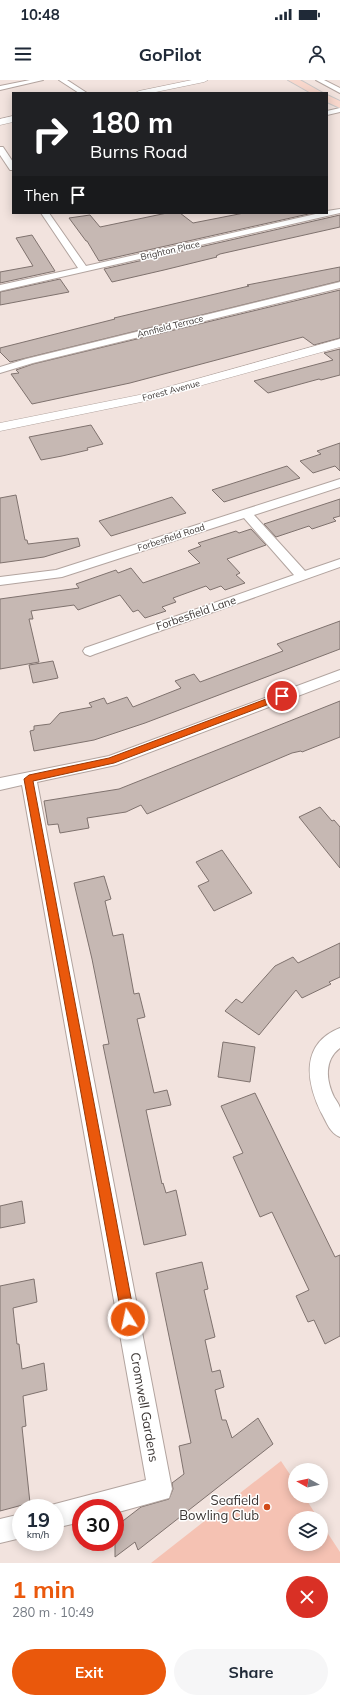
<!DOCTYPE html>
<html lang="en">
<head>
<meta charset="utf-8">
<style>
	body { margin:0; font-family:Mulish,sans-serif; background:#f6f6f7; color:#1f2937; height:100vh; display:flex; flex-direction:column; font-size:15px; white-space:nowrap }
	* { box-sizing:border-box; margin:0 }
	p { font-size:13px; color:#747a83 }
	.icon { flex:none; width:22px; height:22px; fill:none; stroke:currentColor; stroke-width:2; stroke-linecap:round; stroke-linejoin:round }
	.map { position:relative; height:1483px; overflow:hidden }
	.side { display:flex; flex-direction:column; background:#fff; flex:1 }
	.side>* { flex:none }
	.top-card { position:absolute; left:12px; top:12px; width:316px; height:122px; border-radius:0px; box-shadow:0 2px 10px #0003; background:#202124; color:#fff; overflow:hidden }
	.needle { width:26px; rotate:278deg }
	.tools { position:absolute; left:288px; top:1383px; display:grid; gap:8px }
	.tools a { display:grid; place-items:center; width:40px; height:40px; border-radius:50%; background:#fff; box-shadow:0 2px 10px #0003; font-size:20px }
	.speed { position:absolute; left:12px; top:1419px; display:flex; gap:8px; font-size:20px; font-weight:700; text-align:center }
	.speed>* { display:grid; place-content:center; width:52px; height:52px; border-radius:50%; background:#fff; box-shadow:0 2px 10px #0003; line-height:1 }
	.speed small { font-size:10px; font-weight:400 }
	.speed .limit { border:6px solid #d22; background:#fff; color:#111 }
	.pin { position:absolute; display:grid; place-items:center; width:34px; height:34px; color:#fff; margin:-17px; border:2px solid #fff; border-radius:50%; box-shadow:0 1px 4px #0007 }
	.me { position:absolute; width:44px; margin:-22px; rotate:350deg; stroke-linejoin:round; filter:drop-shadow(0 0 3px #0008) }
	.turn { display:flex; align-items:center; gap:14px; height:84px; padding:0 12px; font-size:18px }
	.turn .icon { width:52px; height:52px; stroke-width:2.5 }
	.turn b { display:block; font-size:28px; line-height:34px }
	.then { display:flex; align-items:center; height:38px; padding:0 12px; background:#0003; gap:8px; font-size:15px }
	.round { display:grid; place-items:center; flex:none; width:42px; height:42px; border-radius:21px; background:#f6f6f7 }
	.summary { display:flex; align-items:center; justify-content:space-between; height:68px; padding:0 12px }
	h1 { font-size:24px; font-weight:700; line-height:30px; color:#ea580c }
	.button { display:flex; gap:8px; margin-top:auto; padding:8px 12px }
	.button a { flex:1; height:46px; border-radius:24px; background:#ea580c; color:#fff; font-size:16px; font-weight:700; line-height:46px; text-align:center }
	.button a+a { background:#f6f6f7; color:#1f2937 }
	.status { display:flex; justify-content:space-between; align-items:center; height:28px; padding:0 20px; background:#fff; direction:ltr }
	.status svg { height:11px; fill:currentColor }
	header { display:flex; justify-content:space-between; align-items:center; height:52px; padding:0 12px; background:#fff; font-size:18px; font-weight:700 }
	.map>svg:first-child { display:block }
</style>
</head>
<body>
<div class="status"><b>10:48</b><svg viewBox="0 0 49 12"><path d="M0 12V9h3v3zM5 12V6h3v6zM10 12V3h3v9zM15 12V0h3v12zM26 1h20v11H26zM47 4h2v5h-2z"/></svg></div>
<header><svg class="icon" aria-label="menu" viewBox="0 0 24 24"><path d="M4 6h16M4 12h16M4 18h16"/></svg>GoPilot<svg class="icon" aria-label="person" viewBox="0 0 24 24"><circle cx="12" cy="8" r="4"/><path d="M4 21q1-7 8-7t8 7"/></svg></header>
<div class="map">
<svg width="340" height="1483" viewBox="0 0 340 1483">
	<rect width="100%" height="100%" fill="#f2e3de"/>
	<path fill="#f5c2b3" d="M281,1381L295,1402V1416H304L318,1438H295V1464H321V1443L340,1472V1483H151Z"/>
	<g fill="#c6b8b3" stroke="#7f726e">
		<path d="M167,133H180L193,143L244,133H313L99,181L87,161H86L69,138L90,135L100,147Z"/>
		<path d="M340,135V147L220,174L216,176L217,177L164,190L112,202L104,189Z"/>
		<path d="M32,155L55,191L0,203V192L33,186L16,158Z"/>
		<path d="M340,187V201L10,282L0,272V268L115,239L114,238L249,206L247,205Z"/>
		<path d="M60,199L69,212L0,225V212Z"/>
		<path d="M340,210V258L314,265L303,257L130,303L32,324L11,294L19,293L16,290L33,284Z"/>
		<path d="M340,269V295L321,300L319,299L268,313L254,301L333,280L324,273Z"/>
		<path d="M91,345L103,364L87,368L88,370L62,376L41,380L29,357Z"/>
		<path d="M340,363V391L335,386L313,393L300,381L321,374L317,371Z"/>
		<path d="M287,386L300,398L224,422L212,410Z"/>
		<path d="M16,415L25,460H27L28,464L78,458L80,466L44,477L0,483V418Z"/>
		<path d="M172,417L186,433L111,456L99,441Z"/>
		<path d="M340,419V436L333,438L336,441L312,449L309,446L276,457L264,444Z"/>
		<path d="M251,449L266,465L227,479L240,493L236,495L245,503L225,510L221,506L210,510L206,506L173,518L176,522L162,527L166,531L145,538L138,530L133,532L120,515L78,530L74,525L31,531L33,539H29L39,582L0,589V519L79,508L76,504L116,490L118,493L131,488L143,503L200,483L188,471L201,466L198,463L236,451L239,453Z"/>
		<path d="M340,541V569L145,643L94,660L34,671L30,651L34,650V646L50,644L60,633L92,627L89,623L104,618L107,624L127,617L133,627L181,608L175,601L194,594L200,602L283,571L277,564Z"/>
		<path d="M53,581L58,598L33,603L29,585Z"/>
		<path d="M340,621V657L302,672L301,671L292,673L147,734L141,725L126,732L87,738L89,748L60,753L58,744L48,745L44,721L119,709Z"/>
		<path d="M320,727L332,741L334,740L340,747V788L299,737Z"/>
		<path d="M222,770L252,813L214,831L198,806L209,801L196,782Z"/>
		<path d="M104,796L111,819L105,821L113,856L123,854L134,914L139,913L145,937L137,939L154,1013L167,1010L171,1025L146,1030L162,1104L163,1103L166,1113L176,1110L186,1155L144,1165L103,965L109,964L92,879L74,803Z"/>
		<path d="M340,863V897L329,902L331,904L302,918L296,910L259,955L225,931L236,919L242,923L275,886L293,877L298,883Z"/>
		<path d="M223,962L255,967L250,1002L218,997Z"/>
		<path d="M255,1013L335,1177L340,1175V1256L325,1264L314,1240L308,1242L296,1216L309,1210L272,1132L260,1137L233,1077L243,1073L221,1026Z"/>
		<path d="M22,1121L25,1143L0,1148V1126Z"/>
		<path d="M202,1182L208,1209L204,1210L215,1257L205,1260L212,1292L220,1290L224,1307L215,1310L222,1340H226L232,1358L258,1338L273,1364L138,1470L135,1462L115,1477V1447L141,1427L169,1419L173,1409L172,1403L184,1394L179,1366L191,1363L156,1193Z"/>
		<path d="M34,1199L37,1222L13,1228L17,1264H19L22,1289L44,1283L47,1310L23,1316L26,1346L22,1347L30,1423L0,1431V1206Z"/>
	</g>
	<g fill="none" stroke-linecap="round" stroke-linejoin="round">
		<g stroke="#b2a49f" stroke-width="2">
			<g id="minor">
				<path d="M30,0H43L0,10V6Z"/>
				<path d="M59,0H67L87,13H79Z"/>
				<path d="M316,0H324L340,8V13Z"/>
				<path d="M340,28V32L327,35V31Z"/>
				<path d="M0,67H3L13,82V90H10L0,75Z"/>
				<path d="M340,129V133L0,211V205L78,188L41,133H49L86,186L320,133H327V131Z"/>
				<path d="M340,202V208L33,283L0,293V287L26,279Z"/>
				<path d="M340,399V407L254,435L305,491L340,479V487L95,574L90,576L85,574L83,571L85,568L294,495L244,438L62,497L0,505V497L56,490Z"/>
				<path d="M340,590V600L116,685L37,702L172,1409L169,1418L115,1433V1428H81V1442L55,1448V1428L46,1427L55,1424L146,1400L22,705L0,710V698L109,676Z"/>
				<path d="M340,948V968C324,980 326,1000 334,1017C336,1020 339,1024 340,1028C340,1036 340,1048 340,1057C330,1053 327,1043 322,1034C306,1002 300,964 340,948Z"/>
				<path d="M21,1434V1458L0,1463V1439Z"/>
			</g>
		</g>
		<g stroke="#b2a49f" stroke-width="1">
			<g id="tertiary">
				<path d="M192,0H208L204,2L151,13H135L139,11Z"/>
				<path d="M13,36V42L0,45V39Z"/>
				<path d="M340,259V267L141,322L0,351V343L139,315Z"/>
			</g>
		</g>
		<g stroke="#c8c6c6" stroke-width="2">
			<g id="primary">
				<path d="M288,0H300L323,13H311Z"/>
				<path d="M327,15L340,21V28L327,22Z"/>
			</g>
		</g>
		<use href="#minor" fill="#fff" fill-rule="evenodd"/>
		<use href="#tertiary" fill="#fff" fill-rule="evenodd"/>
		<use href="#primary" fill="#f8d7cc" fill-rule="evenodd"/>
	</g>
	<path fill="#ea580c" stroke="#983908" d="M282,613L287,616L285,618L114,683L33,701L135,1239L133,1243L128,1245L124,1243L122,1239L24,699L29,695L109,678Z"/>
	<circle fill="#d24b19" stroke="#fff" stroke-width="1.5" cx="267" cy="1427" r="4"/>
	<g text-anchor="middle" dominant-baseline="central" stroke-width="3" stroke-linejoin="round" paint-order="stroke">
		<g font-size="9" fill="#3b3533" stroke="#fff">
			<text transform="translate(170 170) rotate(-13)">Brighton Place</text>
			<text transform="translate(170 246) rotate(-14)">Annfield Terrace</text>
			<text transform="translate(171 310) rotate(-15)">Forest Avenue</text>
			<text transform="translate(171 457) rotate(-18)">Forbesfield Road</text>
		</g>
		<g font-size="11" fill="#3b3533" stroke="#fff">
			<text transform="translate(196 533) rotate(-19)">Forbesfield Lane</text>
		</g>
		<g font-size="13" fill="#3b3533" stroke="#fff">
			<text transform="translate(145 1327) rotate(80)">Cromwell Gardens</text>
		</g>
		<g font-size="13" fill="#3b3533" stroke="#fff" text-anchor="end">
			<text x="259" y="1420">Seafield<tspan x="259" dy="15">Bowling Club</tspan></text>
		</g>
	</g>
</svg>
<div class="tools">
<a><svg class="needle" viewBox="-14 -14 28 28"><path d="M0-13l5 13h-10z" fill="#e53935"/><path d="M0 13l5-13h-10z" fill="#747a83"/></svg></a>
<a><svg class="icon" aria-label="layers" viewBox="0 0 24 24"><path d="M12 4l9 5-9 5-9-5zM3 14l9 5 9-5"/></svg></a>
</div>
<div class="speed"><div>19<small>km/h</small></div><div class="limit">30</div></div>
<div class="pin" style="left:282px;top:616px;background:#d93025"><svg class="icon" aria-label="arrive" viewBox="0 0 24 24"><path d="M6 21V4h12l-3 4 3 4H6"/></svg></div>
<svg class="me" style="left:128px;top:1239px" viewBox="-20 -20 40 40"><circle r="17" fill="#ea580c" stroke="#fff" stroke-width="3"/><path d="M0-11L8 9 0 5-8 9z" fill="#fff"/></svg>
<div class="top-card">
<div class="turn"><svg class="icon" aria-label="right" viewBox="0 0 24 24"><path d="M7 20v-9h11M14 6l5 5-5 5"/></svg><div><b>180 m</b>Burns Road</div></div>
<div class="then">Then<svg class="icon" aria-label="arrive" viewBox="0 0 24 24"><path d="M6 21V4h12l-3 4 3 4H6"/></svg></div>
</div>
</div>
<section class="side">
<div class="summary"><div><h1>1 min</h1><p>280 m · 10:49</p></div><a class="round" style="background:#d93025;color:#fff"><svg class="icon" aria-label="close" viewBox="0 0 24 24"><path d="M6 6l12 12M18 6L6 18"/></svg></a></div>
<div class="button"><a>Exit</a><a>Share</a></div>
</section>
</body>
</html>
